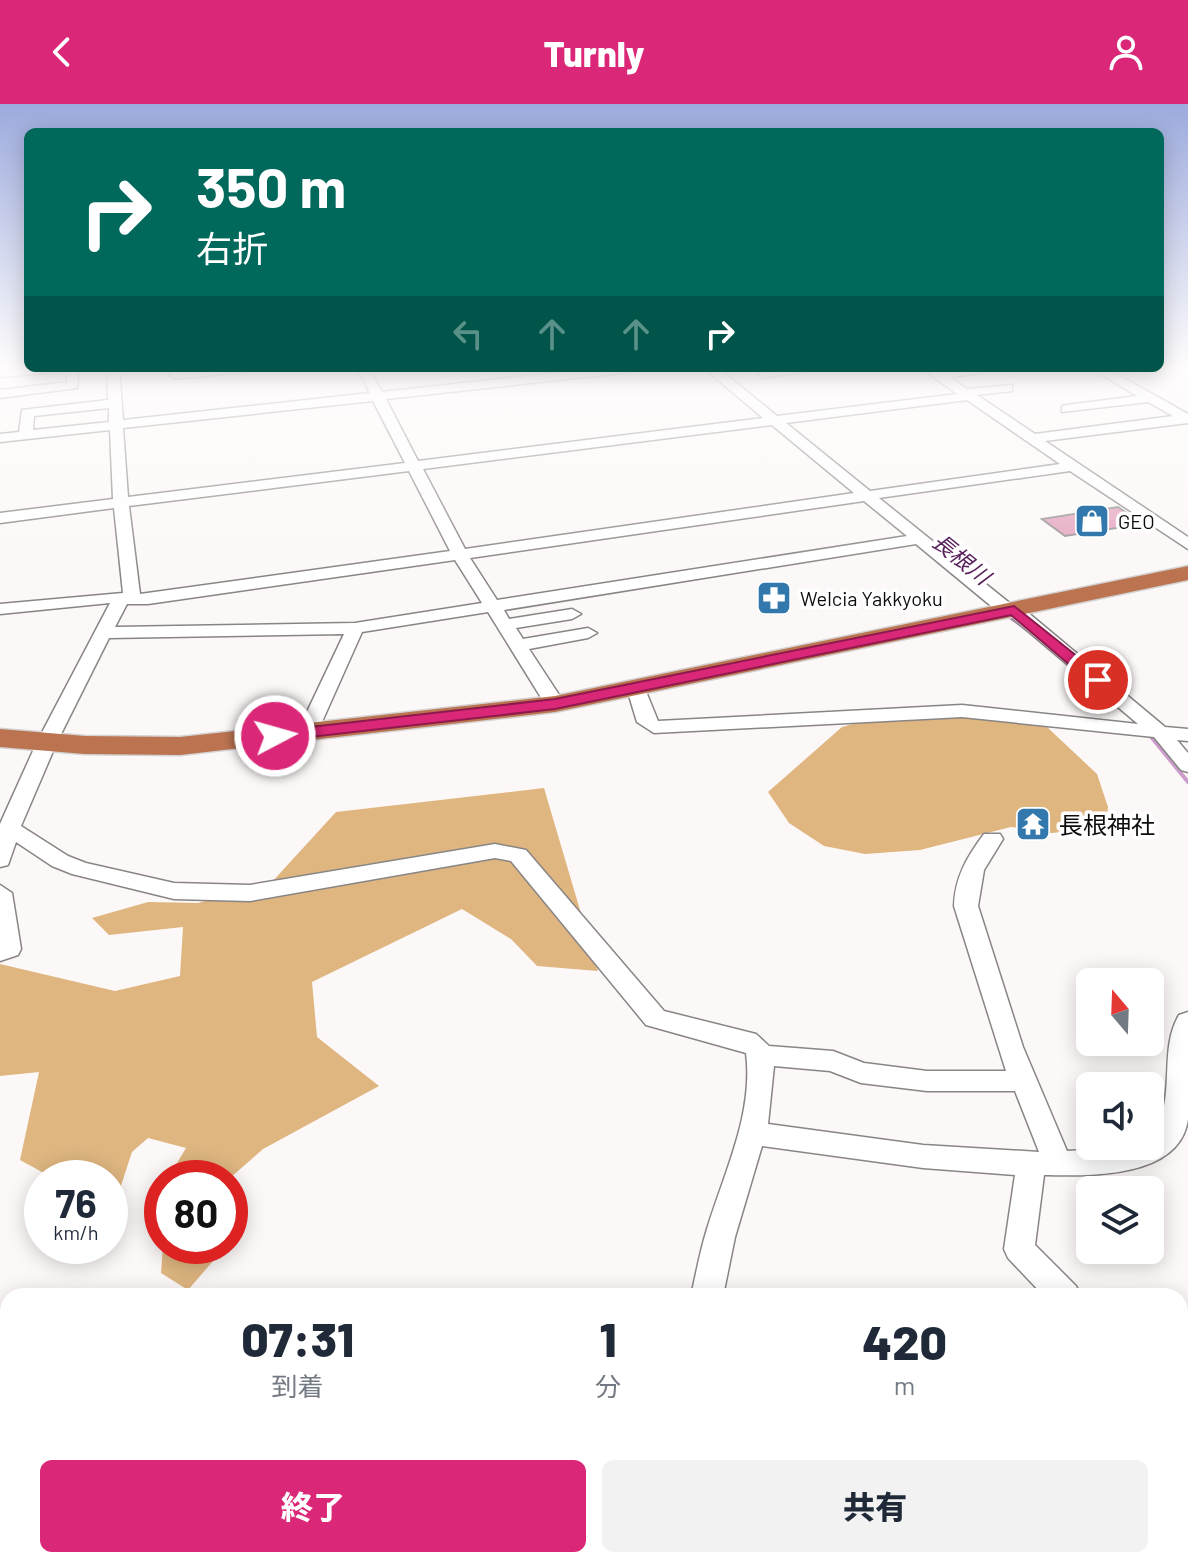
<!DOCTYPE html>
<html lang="ja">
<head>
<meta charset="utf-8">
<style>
	body { margin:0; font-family:Barlow,"Noto Sans JP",sans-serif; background:#f2f2f3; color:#1f2937; height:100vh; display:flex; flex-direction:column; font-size:30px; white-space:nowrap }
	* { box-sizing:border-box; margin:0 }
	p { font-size:26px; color:#747a83 }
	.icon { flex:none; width:44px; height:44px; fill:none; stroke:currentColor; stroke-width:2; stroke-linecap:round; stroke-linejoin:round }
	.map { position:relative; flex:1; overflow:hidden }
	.side { position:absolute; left:0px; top:1184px; width:1188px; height:280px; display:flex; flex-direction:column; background:#fff; border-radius:24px 24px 0 0; box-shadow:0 4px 20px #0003 }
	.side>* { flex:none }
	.banner { position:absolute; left:24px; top:24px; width:1140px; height:244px; border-radius:12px; box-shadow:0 4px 20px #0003; background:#00695c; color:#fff; overflow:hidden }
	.needle { width:52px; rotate:341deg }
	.fabs { position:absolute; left:1076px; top:864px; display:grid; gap:16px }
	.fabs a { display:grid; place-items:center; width:88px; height:88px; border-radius:12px; background:#fff; box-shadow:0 4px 20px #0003; font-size:40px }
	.speed { position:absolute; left:24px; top:1056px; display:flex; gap:16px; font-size:40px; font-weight:700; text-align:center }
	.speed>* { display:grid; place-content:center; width:104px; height:104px; border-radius:50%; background:#fff; box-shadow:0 4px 20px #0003; line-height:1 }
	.speed small { font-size:20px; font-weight:400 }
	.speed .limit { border:12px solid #d22; background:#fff; color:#111 }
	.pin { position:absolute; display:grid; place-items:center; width:68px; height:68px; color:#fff; margin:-34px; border:4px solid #fff; border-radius:50%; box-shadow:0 2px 8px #0007 }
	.me { position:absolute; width:88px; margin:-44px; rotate:84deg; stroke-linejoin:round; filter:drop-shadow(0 0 6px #0008) }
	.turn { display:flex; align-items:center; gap:28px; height:168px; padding:0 40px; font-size:36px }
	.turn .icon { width:104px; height:104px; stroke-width:2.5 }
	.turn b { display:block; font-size:56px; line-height:68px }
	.lanes { display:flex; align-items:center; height:76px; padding:0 40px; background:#0003; justify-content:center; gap:40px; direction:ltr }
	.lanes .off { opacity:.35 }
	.eta { display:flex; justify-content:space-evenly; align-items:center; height:136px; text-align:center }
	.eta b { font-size:48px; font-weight:800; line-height:56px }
	.cta { display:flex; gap:16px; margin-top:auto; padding:16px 40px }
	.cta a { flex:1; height:92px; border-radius:12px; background:#db2777; color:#fff; font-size:32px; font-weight:800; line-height:92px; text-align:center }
	.cta a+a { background:#f2f2f3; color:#1f2937 }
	header { display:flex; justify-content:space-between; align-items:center; height:104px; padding:0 40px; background:#db2777; color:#fff; font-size:36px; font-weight:800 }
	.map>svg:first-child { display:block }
</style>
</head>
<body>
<header><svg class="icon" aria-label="back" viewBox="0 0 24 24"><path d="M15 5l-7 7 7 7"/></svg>Turnly<svg class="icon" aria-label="person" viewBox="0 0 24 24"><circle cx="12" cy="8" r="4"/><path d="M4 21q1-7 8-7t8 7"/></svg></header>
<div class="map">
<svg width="1188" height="1464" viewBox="0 0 1188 1464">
	<rect width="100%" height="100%" fill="#fdf8f8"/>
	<g fill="#dfb680">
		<path d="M950,608L1047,623L1097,670L1108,703L1105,725L1051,729L1011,723L920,746L865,750L824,742L789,719L768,688L842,623L881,612Z"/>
		<path d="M544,684L598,867L537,862L511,835L462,805L312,878L317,933L379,982L263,1045L230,1074H168L186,1044L148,1034L132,1048L113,1106L110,1074H53L20,1056L39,968L0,972V860L115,887L180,872L183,823L109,831L92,814L148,798L198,799L271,779L336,708Z"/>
		<path d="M163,1142H215L213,1157L188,1186L161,1169Z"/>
	</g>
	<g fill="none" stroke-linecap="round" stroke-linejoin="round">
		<g stroke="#cb9ccc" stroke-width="4">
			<path d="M1007,511L1028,526"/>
			<path d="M1148,629L1188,678"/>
		</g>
	</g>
	<path fill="#e5a3be" stroke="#969293" stroke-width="2" d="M1118,403L1143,420L1065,432L1042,415Z"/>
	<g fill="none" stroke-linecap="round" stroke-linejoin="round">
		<g stroke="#898585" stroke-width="3">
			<g id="minor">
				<path d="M64,264L58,268L0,273V265Z"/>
				<path d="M67,264H79L77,284L0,294V286L67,278Z"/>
				<path d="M107,264H119L123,316L370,289L357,264H369L382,288L598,264H638L632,268L386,295L418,357L763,314L704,264H718L777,312L957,290L922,264L941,267L988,264L983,269L950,273L967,285L1012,281V287L977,291L1035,330L1173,312L1148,298L1062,308V302L1067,301L1137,292L1091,264H1106L1188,310V319L1045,337L1188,433V445L1070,367L879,394L1012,501L1020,502L1165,623L1188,625V637L1177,636L1188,649V668L1181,666L1154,633L962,613L654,629L637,618L627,585L636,579L645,585L658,617L962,601L1138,620L1010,512L1002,511L916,440L504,506L509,515L572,505L581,510L572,515L516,524L523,535L588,524L597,529L588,534L529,545L565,600L555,606L545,600L488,508L362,528L317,629L307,635L297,629L344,530L109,534L57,638L21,722L68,752L86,759L174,779L250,781L495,740L526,746L664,907L756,930L769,942L833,947L864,959L927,967H1006L954,802C955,773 967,753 984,730H1000L1003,735L984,766L978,802L1023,943L1067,1047L1150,1042C1150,1027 1159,1021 1163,1007C1171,975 1162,940 1179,911L1188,908C1188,943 1188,981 1188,1015C1180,1075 1088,1072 1044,1071L1035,1141L1076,1182L1081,1192H1044L1008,1154L1004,1145L1015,1071L923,1064L762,1042L735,1133L723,1192H691C696,1170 700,1147 707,1125C724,1069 754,1009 746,949L646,921L511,757L495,754L250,797L174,795L72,770L52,762L16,738L8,761L0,763V720L37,638L110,499L0,510V500L123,489L114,404L0,419V409L113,395L110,326L0,338V330L19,328L22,306L108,296ZM967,296L1060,360L870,387L786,319ZM373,297L405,359L128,393L123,324ZM109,304V318L33,326L34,312ZM772,321L854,389L465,445L423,365ZM409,367L450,447L140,490L129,402ZM864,397L907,432L497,496L470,454ZM455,456L482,499L355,519L115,523L127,500H148ZM774,962L830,967L861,979L927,987H1015L1039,1048L923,1041L768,1020Z"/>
				<path d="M169,264H250L244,268L176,275L170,271Z"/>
				<path d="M784,264H823L764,274L758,270Z"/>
				<path d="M0,781L12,789L21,845L18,851L0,857Z"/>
				<path d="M8,1437V1456H27L25,1464H0V1441Z"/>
				<path d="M614,1456H652L650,1464H612Z"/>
				<path d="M1093,1456H1131L1134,1464H1096Z"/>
			</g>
		</g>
		<g stroke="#d3d3d3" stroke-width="3">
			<path id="highway" d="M1188,462V476L555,608L180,651L85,650L0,643V625L85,632L180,633L555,592Z"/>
		</g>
		<use href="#minor" fill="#fff" fill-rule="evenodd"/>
		<use href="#highway" fill="#bc7450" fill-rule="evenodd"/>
	</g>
	<linearGradient id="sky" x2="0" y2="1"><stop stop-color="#9caadd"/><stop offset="0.56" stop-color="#fefcfc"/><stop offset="1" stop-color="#fefcfc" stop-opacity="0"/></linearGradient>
	<rect width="1188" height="468" fill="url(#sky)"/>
	<path fill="#db2777" stroke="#8e194d" stroke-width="2" d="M1014,502L1103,573V580H1092L1011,511L555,605L275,637L267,632L275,627L555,595Z"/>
	<defs>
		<g id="shop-square" transform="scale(1.8)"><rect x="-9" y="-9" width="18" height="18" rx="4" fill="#3378ad" stroke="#fff"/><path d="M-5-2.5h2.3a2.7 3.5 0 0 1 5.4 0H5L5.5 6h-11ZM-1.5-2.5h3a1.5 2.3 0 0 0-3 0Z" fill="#fff"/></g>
		<g id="pharmacy-square" transform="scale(1.8)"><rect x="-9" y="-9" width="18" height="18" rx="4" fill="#3378ad" stroke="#fff"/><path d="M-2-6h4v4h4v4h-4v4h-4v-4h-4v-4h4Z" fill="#fff"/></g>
		<g id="temple-square" transform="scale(1.8)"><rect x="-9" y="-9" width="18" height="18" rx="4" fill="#3378ad" stroke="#fff"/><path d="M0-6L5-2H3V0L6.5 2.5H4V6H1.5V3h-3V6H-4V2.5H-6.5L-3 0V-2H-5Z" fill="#fff"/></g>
	</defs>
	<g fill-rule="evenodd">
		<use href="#shop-square" x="1092" y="417"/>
		<use href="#pharmacy-square" x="774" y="494"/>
		<use href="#temple-square" x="1033" y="720"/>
	</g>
	<g text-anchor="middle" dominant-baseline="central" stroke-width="7" stroke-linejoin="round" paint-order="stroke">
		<g font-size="20" fill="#0d0c0c" stroke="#fff" text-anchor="start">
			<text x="1118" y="417">GEO</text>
			<text x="800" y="494">Welcia Yakkyoku</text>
		</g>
		<g font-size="22" font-style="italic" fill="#59215c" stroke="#fff">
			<text transform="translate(962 454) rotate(39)">長根川</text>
		</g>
		<g font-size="24" fill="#0d0c0c" stroke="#fff" text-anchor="start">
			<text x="1059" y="720">長根神社</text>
		</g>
	</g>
</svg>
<div class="fabs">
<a><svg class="needle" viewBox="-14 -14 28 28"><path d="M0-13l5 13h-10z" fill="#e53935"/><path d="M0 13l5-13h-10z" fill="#747a83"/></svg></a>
<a><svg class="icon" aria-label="sound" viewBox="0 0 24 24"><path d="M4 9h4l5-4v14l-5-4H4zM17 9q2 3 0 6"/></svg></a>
<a><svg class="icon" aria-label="layers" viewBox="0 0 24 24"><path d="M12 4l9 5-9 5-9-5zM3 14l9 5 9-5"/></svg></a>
</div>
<div class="speed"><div>76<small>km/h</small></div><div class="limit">80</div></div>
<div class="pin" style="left:1098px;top:576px;background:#d93025"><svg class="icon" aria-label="arrive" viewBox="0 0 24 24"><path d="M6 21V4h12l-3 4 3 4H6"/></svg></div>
<svg class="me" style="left:275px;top:632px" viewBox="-20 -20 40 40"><circle r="17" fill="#db2777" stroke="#fff" stroke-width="3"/><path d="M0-11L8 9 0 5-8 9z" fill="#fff"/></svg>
<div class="banner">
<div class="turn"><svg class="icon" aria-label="right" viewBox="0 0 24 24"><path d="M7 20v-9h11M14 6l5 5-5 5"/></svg><div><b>350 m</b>右折</div></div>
<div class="lanes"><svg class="icon off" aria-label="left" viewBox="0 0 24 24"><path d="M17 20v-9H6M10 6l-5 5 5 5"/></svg><svg class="icon off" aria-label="ahead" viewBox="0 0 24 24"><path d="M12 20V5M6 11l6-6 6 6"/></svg><svg class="icon off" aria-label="ahead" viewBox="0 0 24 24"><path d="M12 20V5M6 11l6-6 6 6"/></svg><svg class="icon" aria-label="right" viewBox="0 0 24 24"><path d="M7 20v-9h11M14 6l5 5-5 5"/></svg></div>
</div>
<section class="side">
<div class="eta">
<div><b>07:31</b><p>到着</p></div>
<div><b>1</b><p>分</p></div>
<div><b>420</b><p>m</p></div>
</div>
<div class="cta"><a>終了</a><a>共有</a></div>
</section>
</div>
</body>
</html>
